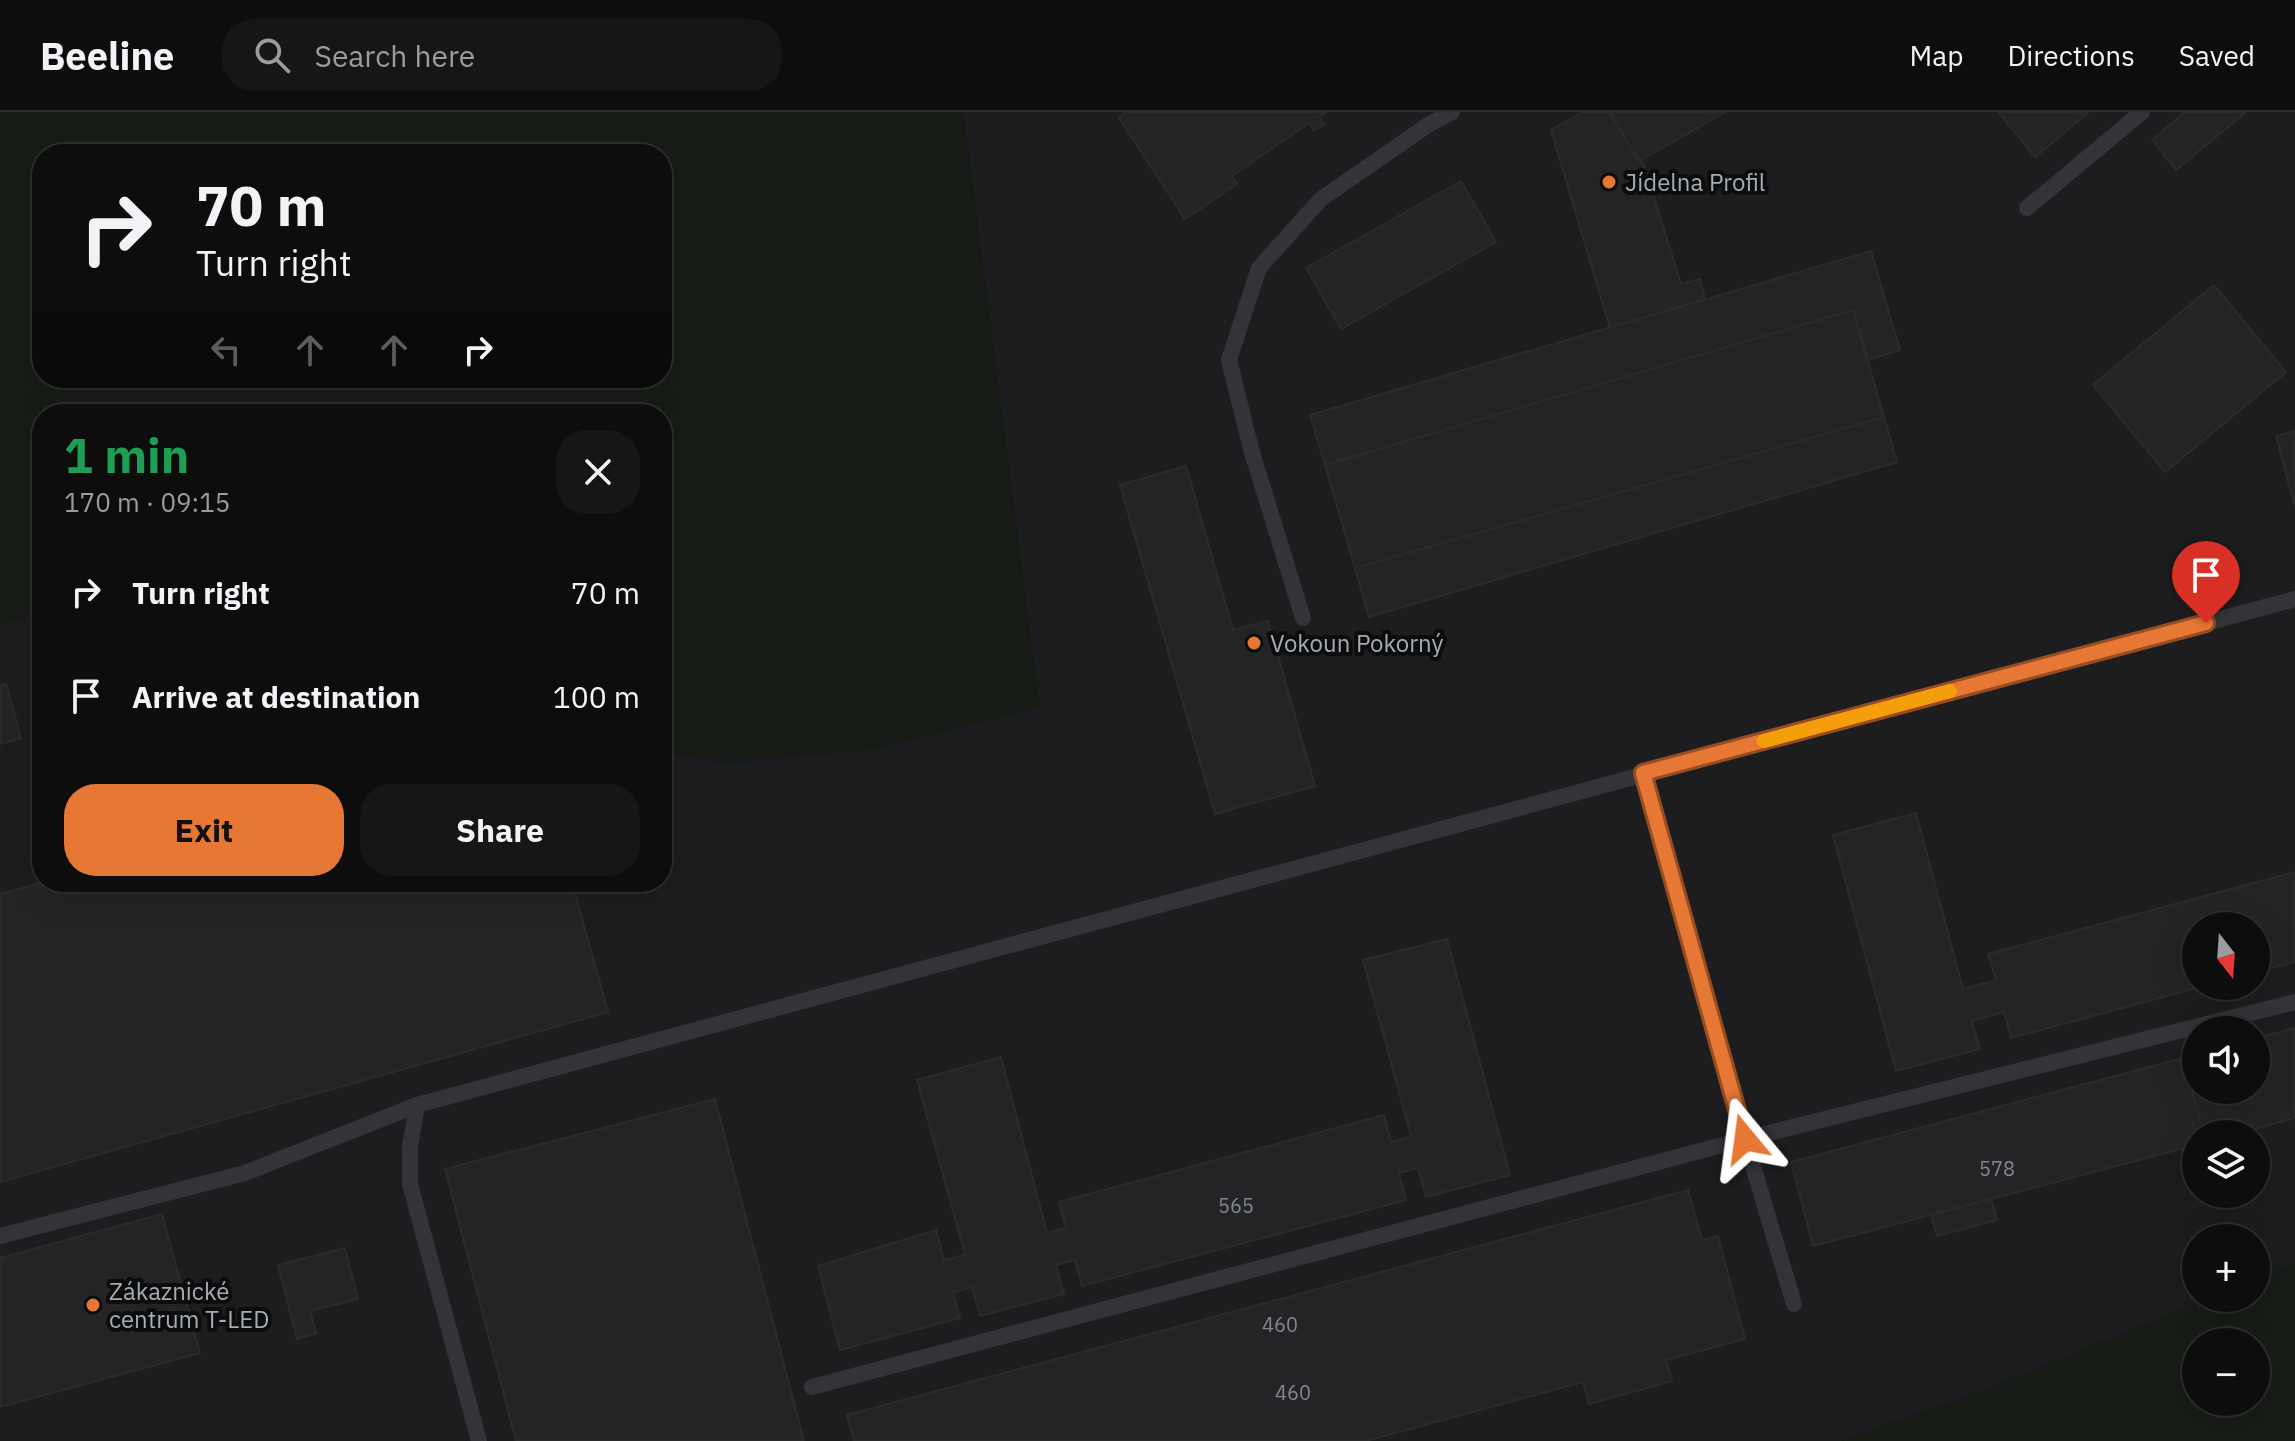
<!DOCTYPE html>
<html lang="en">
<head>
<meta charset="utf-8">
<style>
	body { margin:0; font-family:"IBM Plex Sans",sans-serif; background:#161617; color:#f1f3f6; height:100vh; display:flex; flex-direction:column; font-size:30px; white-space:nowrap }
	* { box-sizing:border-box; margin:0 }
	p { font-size:26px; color:#9a9c9e }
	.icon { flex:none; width:44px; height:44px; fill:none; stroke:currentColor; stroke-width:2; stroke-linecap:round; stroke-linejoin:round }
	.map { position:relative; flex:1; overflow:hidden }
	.drawer { position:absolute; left:32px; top:292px; width:640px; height:488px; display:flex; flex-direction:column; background:#0d0d0e; border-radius:32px; box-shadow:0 8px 32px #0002,0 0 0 2px #2d2d2e }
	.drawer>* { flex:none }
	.hud { position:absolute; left:32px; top:32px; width:640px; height:244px; border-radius:32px; box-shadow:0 8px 32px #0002,0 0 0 2px #2d2d2e; background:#0d0d0e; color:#f1f3f6; overflow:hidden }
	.needle { width:52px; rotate:163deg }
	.tools { position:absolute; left:2182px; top:800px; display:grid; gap:16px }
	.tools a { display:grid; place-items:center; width:88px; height:88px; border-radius:50%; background:#0d0d0e; box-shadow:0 8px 32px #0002,0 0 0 2px #2d2d2e; font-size:40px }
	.pin { position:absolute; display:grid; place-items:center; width:68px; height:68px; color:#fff; margin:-82px -34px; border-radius:50% 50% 50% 0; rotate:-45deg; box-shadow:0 0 8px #0007 }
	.pin .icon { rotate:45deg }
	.me { position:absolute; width:88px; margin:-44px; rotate:344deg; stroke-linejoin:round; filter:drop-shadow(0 0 6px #0008) }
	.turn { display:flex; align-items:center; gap:28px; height:168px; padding:0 32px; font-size:36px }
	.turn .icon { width:104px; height:104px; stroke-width:2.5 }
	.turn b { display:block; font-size:56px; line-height:68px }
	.lanes { display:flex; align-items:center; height:76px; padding:0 32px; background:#0003; justify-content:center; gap:40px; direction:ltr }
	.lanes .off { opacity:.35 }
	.round { display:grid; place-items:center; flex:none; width:84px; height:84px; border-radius:32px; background:#161617 }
	.headline { display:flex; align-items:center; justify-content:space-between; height:136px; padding:0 32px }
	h1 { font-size:48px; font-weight:700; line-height:60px; color:#1e9e55 }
	.cta { display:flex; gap:16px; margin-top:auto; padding:16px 32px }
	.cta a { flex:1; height:92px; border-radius:32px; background:#e67734; color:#111; font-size:32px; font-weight:700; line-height:92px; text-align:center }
	.cta a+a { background:#161617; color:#f1f3f6 }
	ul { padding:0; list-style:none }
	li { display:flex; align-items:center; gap:24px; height:104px; padding:0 32px }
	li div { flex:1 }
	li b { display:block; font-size:30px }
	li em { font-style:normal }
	header { display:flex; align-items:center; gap:48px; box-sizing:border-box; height:112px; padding:0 40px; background:#0d0d0e; border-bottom:2px solid #2d2d2e }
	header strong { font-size:38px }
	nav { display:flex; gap:44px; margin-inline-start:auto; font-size:28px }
	.search { width:560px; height:72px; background:#161617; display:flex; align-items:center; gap:20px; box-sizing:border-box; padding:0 28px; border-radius:32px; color:#9a9c9e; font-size:30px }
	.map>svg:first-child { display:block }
</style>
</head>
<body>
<header>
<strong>Beeline</strong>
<div class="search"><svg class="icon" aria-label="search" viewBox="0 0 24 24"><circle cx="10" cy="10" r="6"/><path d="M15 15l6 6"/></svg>Search here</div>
<nav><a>Map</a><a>Directions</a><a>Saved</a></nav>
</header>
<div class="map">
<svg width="2295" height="1329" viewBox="0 0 2295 1329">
	<rect width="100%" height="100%" fill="#111112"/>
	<path fill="#1d1d1f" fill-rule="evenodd" d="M963,0H2295V1153L2256,1168V1126H2196V1186H2212L1966,1285L1841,1329H0V512L42,500V770H662V641L731,651L879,636L1039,595ZM2196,814H2256V874H2196ZM2196,918H2256V978H2196ZM2196,1022H2256V1082H2196Z"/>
	<g fill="#181c17" fill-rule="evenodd">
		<path d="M0,0H963L1039,596L879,636L731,651L662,641V302H42V500L0,512ZM42,42H662V266H42Z"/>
		<path d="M2295,1151V1329H1841L1966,1285L2211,1186H2256V1167ZM2196,1230H2256V1290H2196Z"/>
	</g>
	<g fill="#242426" stroke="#2b2b2e" stroke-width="2">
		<path d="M1127,0H1326L1319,5L1324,12L1314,19L1309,11L1232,64L1237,72L1185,107L1119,6Z"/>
		<path d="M1583,0H1609L1645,56L1681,172L1700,167L1705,187L1610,216L1551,18Z"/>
		<path d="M1609,0H1726L1639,49Z"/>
		<path d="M1998,0H2087L2088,1L2035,45Z"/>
		<path d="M2185,0H2246L2176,58L2152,28Z"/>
		<path d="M1461,69L1496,130L1341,217L1306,156Z"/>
		<path d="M1871,139L1900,238L1868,248L1853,198L1325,353L1310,303Z"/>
		<path d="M2214,173L2286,260L2165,360L2093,273Z"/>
		<path d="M1853,198L1884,305L1355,456L1325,353Z"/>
		<path d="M1884,305L1897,350L1369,505L1355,456Z"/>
		<path d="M2295,319V395L2276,324Z"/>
		<path d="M1186,354L1233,518L1268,509L1315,674L1215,702L1120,373Z"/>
		<path d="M6,572L21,626L0,632V573Z"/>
		<path d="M1916,701L1963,877L1996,868L1988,842L2295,760V850L2256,860V814H2196V874H2204L2011,926L2004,900L1972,909L1980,937L1896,959L1833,723Z"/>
		<path d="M44,770H288L290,778L319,770H572L608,900L0,1070V782Z"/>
		<path d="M1447,827L1510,1063L1426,1085L1418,1056L1399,1061L1406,1088L1082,1174L1075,1148L1056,1153L1064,1182L980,1204L972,1175L953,1180L960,1206L840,1238L818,1154L936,1118L944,1148L965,1143L917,968L1001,945L1047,1121L1066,1116L1059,1090L1384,1003L1391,1030L1411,1024L1363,848Z"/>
		<path d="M2295,916V1006L2236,1022H2196L2193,1010L2200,1009L2183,946L2196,942V978H2256V926Z"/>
		<path d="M2183,946L2200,1009L2193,1010L2196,1033L1813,1134L1791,1050Z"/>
		<path d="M715,987L804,1329H516L445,1057Z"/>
		<path d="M1688,1078L1702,1128L1718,1124L1745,1227L1666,1248L1672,1269L1589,1292L1583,1270L1366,1329H854L847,1303Z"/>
		<path d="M1991,1087L1997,1108L1937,1124L1931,1103Z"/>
		<path d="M162,1102L200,1241L0,1295V1146Z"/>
		<path d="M345,1136L358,1187L310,1199L316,1221L297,1227L278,1153Z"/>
	</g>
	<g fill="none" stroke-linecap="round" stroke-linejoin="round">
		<g stroke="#323437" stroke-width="16">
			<path d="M2027,96L2142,0"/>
			<path d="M1303,506L1251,337L1229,248L1259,156L1321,87L1428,13L1452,0"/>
			<path d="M1643,661L1745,1027L1794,1192"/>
			<path d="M417,993L410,1034V1072L479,1329"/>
			<path d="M0,1124L245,1061L417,993L2295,487"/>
			<path d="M812,1275L1745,1027L2295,890"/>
		</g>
	</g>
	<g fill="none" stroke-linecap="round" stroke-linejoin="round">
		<g stroke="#964d22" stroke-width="20">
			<path id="route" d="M1745,1027L1643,661L2206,511"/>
		</g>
		<use href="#route" stroke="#e67734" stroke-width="14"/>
		<path stroke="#f59e0b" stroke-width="14" d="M1764,629L1950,579"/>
	</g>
	<g fill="#e67734" stroke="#0c0c0d" stroke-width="3">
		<circle cx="1609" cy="70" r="8"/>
		<circle cx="1254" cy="531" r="8"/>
		<circle cx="93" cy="1193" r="8"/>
	</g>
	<g text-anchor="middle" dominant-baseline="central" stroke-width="8" stroke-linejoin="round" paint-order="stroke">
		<g font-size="20" fill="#82898e">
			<text x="1997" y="1056">578</text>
			<text x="1236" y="1093">565</text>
			<text x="1280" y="1212">460</text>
			<text x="1293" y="1280">460</text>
		</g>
		<g font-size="24" fill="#a3acb2" stroke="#0c0c0d" text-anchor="start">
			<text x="1625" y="70">Jídelna Profil</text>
			<text x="1270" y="531">Vokoun Pokorný</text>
			<text x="109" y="1179">Zákaznické<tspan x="109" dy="28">centrum T-LED</tspan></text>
		</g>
	</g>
</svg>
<div class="tools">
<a><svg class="needle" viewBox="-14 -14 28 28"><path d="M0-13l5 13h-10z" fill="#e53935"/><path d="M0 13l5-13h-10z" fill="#9a9c9e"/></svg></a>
<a><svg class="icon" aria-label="sound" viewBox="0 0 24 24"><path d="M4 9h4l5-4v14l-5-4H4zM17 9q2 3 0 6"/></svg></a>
<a><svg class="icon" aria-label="layers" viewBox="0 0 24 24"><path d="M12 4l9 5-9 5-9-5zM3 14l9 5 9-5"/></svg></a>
<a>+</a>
<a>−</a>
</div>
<div class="pin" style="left:2206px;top:511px;background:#d93025"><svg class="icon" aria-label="arrive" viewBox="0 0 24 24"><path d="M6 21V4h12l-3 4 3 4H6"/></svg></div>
<svg class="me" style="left:1745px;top:1027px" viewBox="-20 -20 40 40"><path d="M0-17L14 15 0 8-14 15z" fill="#e67734" stroke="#fff" stroke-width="4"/></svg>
<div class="hud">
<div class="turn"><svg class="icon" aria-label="right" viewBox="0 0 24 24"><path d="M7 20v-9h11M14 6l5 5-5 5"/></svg><div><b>70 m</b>Turn right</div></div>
<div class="lanes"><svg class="icon off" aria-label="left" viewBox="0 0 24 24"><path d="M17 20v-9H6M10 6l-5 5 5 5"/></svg><svg class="icon off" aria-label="ahead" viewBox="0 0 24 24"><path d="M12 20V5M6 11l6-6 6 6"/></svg><svg class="icon off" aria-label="ahead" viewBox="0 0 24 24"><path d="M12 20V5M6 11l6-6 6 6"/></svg><svg class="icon" aria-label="right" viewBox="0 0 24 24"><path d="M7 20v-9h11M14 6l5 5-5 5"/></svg></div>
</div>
<section class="drawer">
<div class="headline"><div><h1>1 min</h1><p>170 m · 09:15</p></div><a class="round"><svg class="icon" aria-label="close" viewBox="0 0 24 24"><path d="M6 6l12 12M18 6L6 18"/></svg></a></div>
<ul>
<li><svg class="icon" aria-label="right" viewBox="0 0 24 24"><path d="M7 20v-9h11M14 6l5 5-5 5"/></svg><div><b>Turn right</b></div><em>70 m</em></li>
<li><svg class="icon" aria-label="arrive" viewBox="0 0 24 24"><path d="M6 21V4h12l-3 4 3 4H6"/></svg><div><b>Arrive at destination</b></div><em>100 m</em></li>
</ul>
<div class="cta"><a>Exit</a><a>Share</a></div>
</section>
</div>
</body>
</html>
